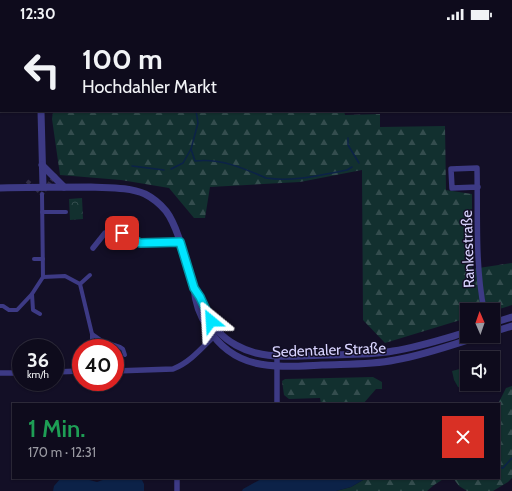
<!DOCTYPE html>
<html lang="de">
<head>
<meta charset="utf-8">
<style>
	body { margin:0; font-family:Cabin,sans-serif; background:#171425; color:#f1f3f6; height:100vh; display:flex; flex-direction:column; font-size:15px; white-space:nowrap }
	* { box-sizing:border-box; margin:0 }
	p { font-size:13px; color:#9b9ba3 }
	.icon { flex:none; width:22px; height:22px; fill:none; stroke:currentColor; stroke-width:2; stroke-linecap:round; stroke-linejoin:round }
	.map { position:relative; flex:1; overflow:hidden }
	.side { position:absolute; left:12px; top:375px; width:488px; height:76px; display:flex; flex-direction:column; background:#0e0b1c; border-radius:0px; box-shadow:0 1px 3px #0004,0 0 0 1px #2e2b3b }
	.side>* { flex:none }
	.banner { position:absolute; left:0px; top:0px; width:512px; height:84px; box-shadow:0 1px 3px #0004,0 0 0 1px #2e2b3b; background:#0e0b1c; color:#f1f3f6; overflow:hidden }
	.needle { width:26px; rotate:358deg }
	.buttons { position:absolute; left:460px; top:275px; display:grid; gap:8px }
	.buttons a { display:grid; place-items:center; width:40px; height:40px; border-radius:0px; background:#0e0b1c; box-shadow:0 1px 3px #0004,0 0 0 1px #2e2b3b; font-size:20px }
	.speed { position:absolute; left:12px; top:311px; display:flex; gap:8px; font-size:20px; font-weight:700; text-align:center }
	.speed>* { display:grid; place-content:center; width:52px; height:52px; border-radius:50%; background:#0e0b1c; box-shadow:0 1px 3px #0004,0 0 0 1px #2e2b3b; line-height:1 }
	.speed small { font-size:10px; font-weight:400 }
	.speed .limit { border:6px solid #d22; background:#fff; color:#111 }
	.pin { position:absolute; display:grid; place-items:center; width:34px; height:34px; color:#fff; margin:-17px; border-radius:8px; box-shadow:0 2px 6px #0006 }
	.me { position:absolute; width:44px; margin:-22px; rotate:333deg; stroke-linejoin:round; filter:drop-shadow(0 0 3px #0008) }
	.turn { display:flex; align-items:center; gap:14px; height:84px; padding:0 16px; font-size:18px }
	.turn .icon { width:52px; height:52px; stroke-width:2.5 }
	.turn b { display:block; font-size:28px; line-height:34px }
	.round { display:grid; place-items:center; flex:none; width:42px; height:42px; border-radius:0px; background:#171425 }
	.headline { display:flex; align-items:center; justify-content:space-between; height:68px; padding:0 16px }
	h1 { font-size:24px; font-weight:600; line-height:30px; color:#1e9e55 }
	.status { display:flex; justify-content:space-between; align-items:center; height:28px; padding:0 20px; background:#0e0b1c; direction:ltr }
	.status svg { height:11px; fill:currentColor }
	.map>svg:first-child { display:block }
</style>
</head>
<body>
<div class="status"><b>12:30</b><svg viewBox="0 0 49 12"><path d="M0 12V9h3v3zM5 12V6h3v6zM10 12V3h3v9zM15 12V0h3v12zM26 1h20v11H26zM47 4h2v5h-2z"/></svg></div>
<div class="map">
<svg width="512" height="463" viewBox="0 0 512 463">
	<defs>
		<pattern id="forest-firs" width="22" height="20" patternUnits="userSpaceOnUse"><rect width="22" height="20" fill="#12302f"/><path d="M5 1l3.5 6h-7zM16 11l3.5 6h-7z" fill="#344d4e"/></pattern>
		<pattern id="park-crowns" width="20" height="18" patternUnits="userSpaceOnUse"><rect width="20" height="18" fill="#12302f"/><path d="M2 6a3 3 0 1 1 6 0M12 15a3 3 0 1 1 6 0" fill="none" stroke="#344d4e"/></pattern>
	</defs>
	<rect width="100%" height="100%" fill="#130f26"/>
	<g fill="#12302f">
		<path d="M338,0H512V35L511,1H338Z"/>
		<path d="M467,339V356H471L462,360L458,359L454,352L452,343Z"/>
	</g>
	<g fill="url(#forest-firs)">
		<path d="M53,83H344L345,87L380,86V99L445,98L446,162L472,166V241L512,235V277L493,283L467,282V290L385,315L363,292L362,142L300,154L210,159L205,190H194L169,160L121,152L60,147L52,91Z"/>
		<path d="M373,349L382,354V361H376L363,376H321L320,370L289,371L284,367L282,353L285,351Z"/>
		<path d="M512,358V450L508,454L493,463H467L459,458L453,450H499V376H498L506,360Z"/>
		<path d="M387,450H445L434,457L427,463H336L351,459L363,452H384Z"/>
	</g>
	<path fill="url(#park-crowns)" d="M82,170L83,191L70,192L69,171Z"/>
	<g fill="#0c2248">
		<path d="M61,450H82L97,454L108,450H141L144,456V463H53L54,458Z"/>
		<path d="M263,450H387L384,452H363L351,459L336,463H242L243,461Z"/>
	</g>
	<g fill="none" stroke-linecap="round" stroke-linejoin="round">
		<g stroke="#0c2248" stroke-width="1.5">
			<path d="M335,1V0"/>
			<path d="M348,110V117L359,135"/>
			<path d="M191,121L195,133C220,130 243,140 266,150C293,154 320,147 347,142L352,139"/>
			<path d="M132,138L164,142"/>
			<path d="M171,141L183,135L191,121L198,95L196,83"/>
			<path d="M499,439L503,440L512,430"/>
		</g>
		<path stroke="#312d47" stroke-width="4" stroke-dasharray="4 2" stroke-linecap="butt" d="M27,153L42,166L56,146"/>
		<g stroke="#3d3a85" stroke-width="4">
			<path d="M42,184H66"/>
			<path d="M34,231H43"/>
			<path d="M43,249L65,248L80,256L92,306V320"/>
			<path d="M80,256L90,247"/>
			<path d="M32,266L43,249L42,166"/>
			<path d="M0,278H3L9,282H17L32,266L33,282L40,286"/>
			<path d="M92,306L102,313L120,319L123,321L125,327"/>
		</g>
		<g stroke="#3d3a85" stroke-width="5.5">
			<path d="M306,0L307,1"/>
			<path d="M301,1V0"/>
			<path d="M478,159L452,160L451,141L477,140C478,187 475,236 484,282"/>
			<path d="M93,220L105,205H122L140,215L179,214"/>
			<path d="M277,327V376"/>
			<path d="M115,343L173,341C189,335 201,321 213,309"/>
			<path d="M55,344L81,343"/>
			<path d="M0,345H21"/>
			<path d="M177,450V463"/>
		</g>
		<g stroke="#3d3a85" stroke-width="7">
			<path d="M16,0L17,1"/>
			<path d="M173,1L175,0"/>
			<path d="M41,83L43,159"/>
			<path d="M42,137L64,159"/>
			<path d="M0,160C30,159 61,159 91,159C109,160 129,159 145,166C153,170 161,177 166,183C179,200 187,239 194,260C195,274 200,288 208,300C235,344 277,339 322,337C346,336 371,337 395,332C424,327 452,317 480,308"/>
			<path d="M195,262C204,275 208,292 219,304C228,314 243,322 256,325C280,331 305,327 329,327C350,326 372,327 393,323C419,319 443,311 467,304"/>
			<path d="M493,295L512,289"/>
			<path d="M493,304L512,298"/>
		</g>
	</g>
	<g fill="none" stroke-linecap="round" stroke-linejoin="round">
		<g stroke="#0095a6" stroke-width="10">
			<path id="route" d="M122,205L140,215L180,214L194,260L200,269L211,293"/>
		</g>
		<use href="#route" stroke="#00e5ff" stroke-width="7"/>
	</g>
	<g text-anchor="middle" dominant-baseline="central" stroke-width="3" stroke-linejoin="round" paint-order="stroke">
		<g font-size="15" fill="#d9d4ff" stroke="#130f26">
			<text transform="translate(468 221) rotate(-92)">Rankestraße</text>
			<text transform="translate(329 322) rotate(-2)">Sedentaler Straße</text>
		</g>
	</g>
</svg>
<div class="buttons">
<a><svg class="needle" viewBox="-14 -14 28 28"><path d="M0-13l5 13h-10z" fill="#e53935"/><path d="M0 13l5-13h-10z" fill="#9b9ba3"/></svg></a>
<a><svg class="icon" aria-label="sound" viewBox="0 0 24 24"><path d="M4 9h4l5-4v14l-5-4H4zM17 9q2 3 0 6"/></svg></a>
</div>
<div class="speed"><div>36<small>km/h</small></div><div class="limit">40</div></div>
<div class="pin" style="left:122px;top:205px;background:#d93025"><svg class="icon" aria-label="arrive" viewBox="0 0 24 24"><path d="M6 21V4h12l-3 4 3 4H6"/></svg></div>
<svg class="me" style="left:211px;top:293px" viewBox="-20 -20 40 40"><path d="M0-17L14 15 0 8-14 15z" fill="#00e5ff" stroke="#fff" stroke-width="4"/></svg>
<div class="banner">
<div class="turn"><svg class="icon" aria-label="left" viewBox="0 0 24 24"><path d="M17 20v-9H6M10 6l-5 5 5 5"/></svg><div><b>100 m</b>Hochdahler Markt</div></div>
</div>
<section class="side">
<div class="headline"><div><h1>1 Min.</h1><p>170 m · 12:31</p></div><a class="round" style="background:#d93025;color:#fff"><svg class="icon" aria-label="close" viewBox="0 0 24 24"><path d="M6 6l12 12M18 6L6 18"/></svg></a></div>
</section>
</div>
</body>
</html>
